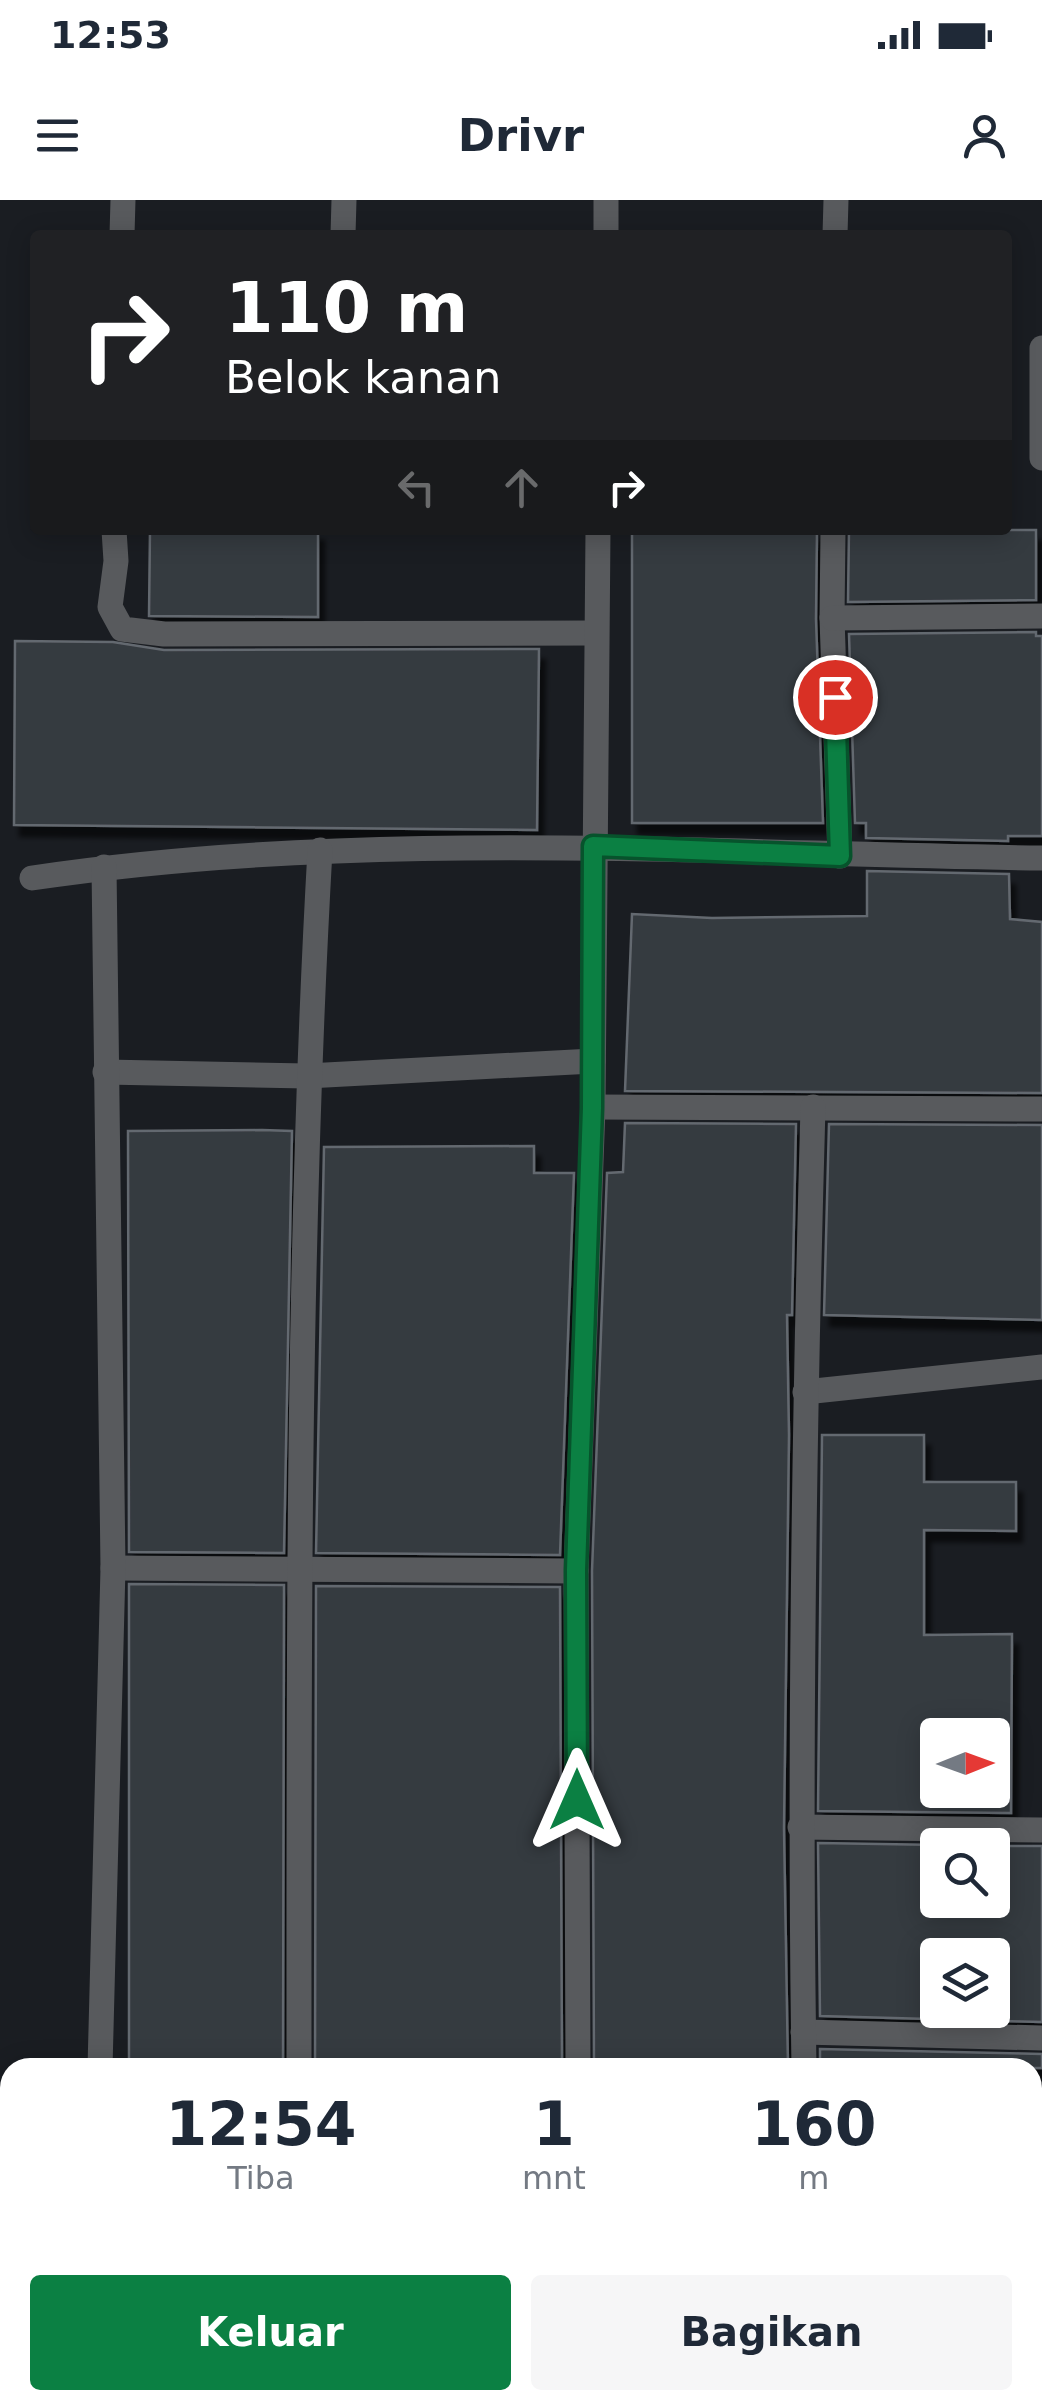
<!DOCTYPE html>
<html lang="id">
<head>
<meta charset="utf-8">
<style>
	body { margin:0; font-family:"DejaVu Sans",sans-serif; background:#f6f6f7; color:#1f2937; height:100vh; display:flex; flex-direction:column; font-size:38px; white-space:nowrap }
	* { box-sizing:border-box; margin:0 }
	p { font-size:32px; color:#747a83 }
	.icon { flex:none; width:55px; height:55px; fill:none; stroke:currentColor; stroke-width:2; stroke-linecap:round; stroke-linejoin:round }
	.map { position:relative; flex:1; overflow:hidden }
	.panel { position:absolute; left:0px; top:1858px; width:1042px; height:352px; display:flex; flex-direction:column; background:#fff; border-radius:30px 30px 0 0; box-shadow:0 5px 25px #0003 }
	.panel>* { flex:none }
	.banner { position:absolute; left:30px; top:30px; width:982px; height:305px; border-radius:10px; box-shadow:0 5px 25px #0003; background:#202124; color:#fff; overflow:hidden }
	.needle { width:65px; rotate:89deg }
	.controls { position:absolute; left:920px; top:1518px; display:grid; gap:20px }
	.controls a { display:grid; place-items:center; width:90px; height:90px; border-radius:10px; background:#fff; box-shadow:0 5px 25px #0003; font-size:50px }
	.pin { position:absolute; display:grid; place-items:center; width:85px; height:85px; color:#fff; margin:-42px; border:5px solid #fff; border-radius:50%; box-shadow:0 2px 10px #0007 }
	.me { position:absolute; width:110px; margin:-55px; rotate:0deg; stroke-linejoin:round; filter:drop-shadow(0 0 8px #0008) }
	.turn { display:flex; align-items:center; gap:35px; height:210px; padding:0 30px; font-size:45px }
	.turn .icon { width:130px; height:130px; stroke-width:2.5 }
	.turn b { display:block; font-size:70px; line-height:85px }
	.lanes { display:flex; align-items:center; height:95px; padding:0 30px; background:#0003; justify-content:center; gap:50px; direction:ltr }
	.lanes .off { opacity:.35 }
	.eta { display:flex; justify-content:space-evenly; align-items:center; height:170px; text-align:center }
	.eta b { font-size:60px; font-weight:800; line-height:70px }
	.button { display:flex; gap:20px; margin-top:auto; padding:20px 30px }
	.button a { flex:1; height:115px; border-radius:10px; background:#0b8043; color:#fff; font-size:40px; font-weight:800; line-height:115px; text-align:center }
	.button a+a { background:#f6f6f7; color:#1f2937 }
	.status { display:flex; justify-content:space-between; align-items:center; height:70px; padding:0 50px; background:#fff; direction:ltr }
	.status svg { height:28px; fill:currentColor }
	header { display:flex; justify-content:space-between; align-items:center; height:130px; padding:0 30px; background:#fff; font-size:45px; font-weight:800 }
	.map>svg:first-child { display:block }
</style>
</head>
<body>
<div class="status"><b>12:53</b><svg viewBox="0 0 49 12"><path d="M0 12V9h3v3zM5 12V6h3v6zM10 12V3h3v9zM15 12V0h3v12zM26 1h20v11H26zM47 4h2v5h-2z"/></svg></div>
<header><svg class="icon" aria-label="menu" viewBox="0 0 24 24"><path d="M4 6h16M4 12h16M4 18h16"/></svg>Drivr<svg class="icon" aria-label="person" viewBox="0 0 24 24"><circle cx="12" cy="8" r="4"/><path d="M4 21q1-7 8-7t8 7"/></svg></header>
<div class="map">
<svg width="1042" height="2208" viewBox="0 0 1042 2208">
	<defs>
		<filter id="shadow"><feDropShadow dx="6" dy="11" stdDeviation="2.5" flood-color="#0009"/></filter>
	</defs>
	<rect width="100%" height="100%" fill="#1a1d22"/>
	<g fill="#363a40" stroke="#64696f" stroke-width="2.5" fill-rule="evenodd" filter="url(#shadow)">
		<path d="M150,330H318V417L149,416Z"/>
		<path d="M632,330H817L816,419L823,623H632Z"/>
		<path d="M849,330H1036V400L848,402Z"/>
		<path d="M1036,432V436H1042V636H1008V641L866,638V623H855L849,434Z"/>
		<path d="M15,441L113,442L164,450L539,449L537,630L14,625Z"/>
		<path d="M867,671L1009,674L1010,719L1042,722V893L625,891L632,714L712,718L867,716Z"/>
		<path d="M625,923L796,924L792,1115H787L789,1235L784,1628L788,1868H594L592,1371L607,973L623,972Z"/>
		<path d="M829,924L1042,925V1120L824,1115Z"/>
		<path d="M262,930L292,931L284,1353L129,1352L128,931Z"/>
		<path d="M534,946V973H574L560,1355L316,1353L324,947Z"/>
		<path d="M822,1235H924V1282H1016V1331L924,1330V1435L1012,1434L1011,1613L818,1611ZM938,1535H992V1590H938Z"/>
		<path d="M129,1384L284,1385L283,1868H129Z"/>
		<path d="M316,1386L560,1387L562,1868H315Z"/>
		<path d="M818,1643L941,1645H938V1700H992V1646H1042V1822L820,1816ZM938,1755H992V1810H938Z"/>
		<path d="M820,1849L1042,1854V1868H820Z"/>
	</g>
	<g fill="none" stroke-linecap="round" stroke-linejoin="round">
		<g stroke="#585a5d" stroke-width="25">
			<path d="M122,35L123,0"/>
			<path d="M343,35L344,0"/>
			<path d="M606,35V0"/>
			<path d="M835,35L836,0"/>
			<path d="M1042,148V258"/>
			<path d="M114,330L116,361L110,407L122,429L164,434L595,433"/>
			<path d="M833,330L832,418L840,656"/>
			<path d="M832,418L1042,416"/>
			<path d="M32,678C367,628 705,654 1042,658"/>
			<path d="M105,872L307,876L593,861"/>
			<path d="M593,907L1042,909"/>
			<path d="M805,1192L1042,1167"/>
			<path d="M113,1368L576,1371"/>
			<path d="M800,1627L1042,1630"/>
			<path d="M803,1832L1042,1838"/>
			<path d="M100,1868L113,1368L104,667"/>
			<path d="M299,1868C299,1462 297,1056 320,650"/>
			<path d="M578,1868L576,1371L593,907L598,330"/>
			<path d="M804,1868C799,1547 804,1228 813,907"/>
			<path d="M1032,2052H1042"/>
		</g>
	</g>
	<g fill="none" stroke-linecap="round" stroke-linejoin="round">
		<g stroke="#07532c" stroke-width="25">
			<path id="route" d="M577,1600L576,1370L592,908L593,646L840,656L835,497"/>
		</g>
		<use href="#route" stroke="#0b8043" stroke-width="18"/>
	</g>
</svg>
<div class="controls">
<a><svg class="needle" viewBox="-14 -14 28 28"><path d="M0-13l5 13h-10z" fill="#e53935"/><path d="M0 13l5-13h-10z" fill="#747a83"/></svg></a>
<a><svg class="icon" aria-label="search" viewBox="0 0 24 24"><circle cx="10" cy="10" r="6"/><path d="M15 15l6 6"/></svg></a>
<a><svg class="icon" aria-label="layers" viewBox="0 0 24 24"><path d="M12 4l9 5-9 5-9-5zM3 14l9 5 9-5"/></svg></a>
</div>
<div class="pin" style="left:835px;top:497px;background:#d93025"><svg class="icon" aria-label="arrive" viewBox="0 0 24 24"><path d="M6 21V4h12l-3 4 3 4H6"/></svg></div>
<svg class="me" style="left:577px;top:1600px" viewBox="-20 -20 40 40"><path d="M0-17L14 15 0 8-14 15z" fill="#0b8043" stroke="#fff" stroke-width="4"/></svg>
<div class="banner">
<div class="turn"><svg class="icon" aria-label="right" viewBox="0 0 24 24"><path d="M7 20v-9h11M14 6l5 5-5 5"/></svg><div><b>110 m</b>Belok kanan</div></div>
<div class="lanes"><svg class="icon off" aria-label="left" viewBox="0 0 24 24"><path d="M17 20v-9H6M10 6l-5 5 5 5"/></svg><svg class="icon off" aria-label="ahead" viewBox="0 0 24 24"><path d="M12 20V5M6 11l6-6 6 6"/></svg><svg class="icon" aria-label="right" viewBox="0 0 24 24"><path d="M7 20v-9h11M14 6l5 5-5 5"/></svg></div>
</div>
<section class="panel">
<div class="eta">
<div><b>12:54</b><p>Tiba</p></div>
<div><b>1</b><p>mnt</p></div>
<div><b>160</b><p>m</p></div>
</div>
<div class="button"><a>Keluar</a><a>Bagikan</a></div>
</section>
</div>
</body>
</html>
